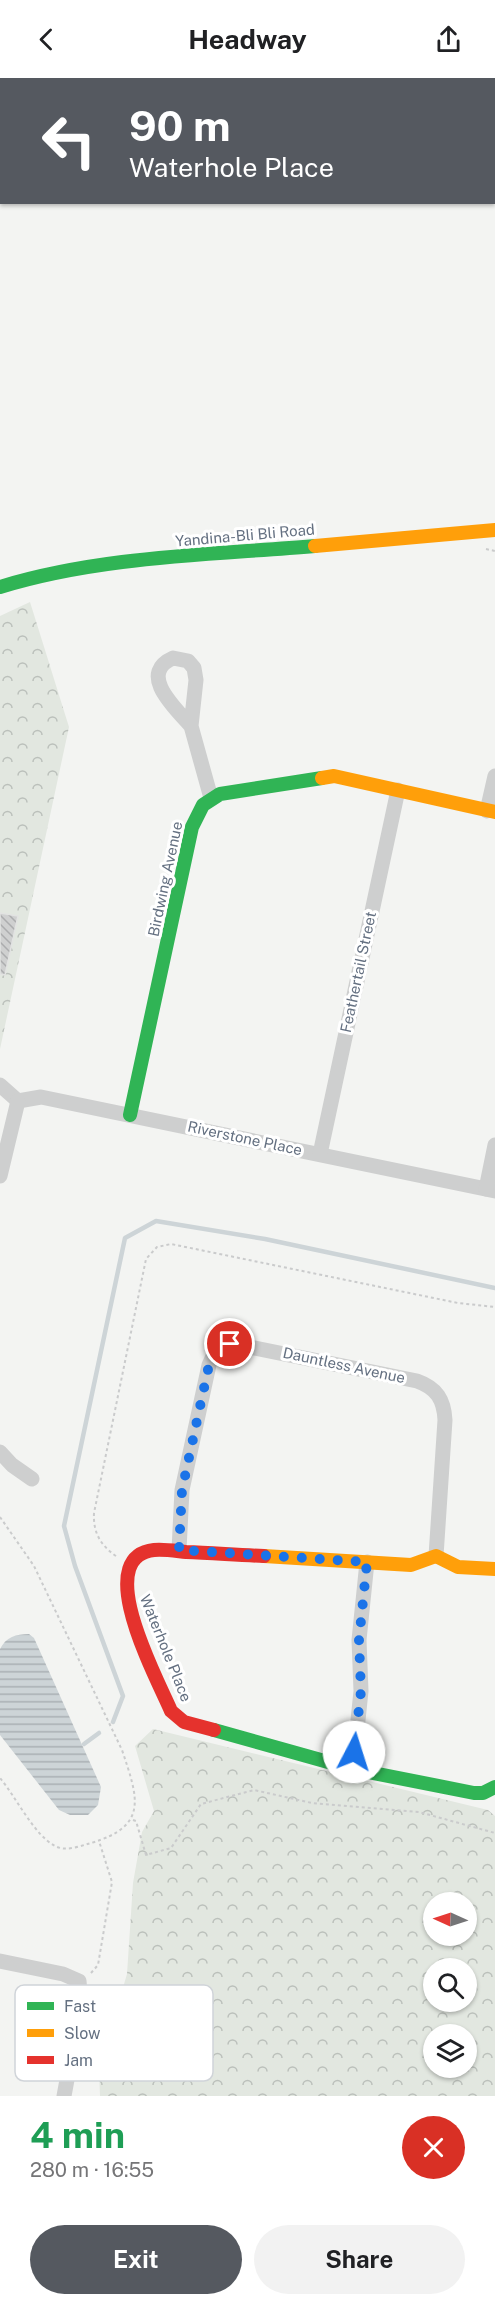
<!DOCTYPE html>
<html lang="en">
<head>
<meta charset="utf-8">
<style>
	body { margin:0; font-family:"Public Sans",sans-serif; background:#f2f2f2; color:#202124; height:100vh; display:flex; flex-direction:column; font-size:22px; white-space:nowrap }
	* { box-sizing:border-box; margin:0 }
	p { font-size:20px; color:#757577 }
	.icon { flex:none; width:33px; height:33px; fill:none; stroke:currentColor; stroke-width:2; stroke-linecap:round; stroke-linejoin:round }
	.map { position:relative; height:2018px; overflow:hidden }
	.drawer { display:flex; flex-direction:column; background:#fff; flex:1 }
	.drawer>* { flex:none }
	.guide { position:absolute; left:0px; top:0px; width:495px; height:126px; box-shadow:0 2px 4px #0004; background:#555960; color:#fff; overflow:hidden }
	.needle { width:39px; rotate:273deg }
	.fabs { position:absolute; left:423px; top:1814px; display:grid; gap:12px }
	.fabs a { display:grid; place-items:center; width:54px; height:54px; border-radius:50%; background:#fff; box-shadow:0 2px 4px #0004; font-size:30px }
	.pin { position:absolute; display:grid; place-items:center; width:51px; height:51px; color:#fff; margin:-26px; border:3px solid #fff; border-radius:50%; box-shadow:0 2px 6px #0007 }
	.me { position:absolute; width:66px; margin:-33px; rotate:5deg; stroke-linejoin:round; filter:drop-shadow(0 0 4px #0008) }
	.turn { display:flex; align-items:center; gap:21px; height:126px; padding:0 30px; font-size:27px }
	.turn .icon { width:78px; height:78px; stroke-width:2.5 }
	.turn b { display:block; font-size:42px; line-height:51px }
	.round { display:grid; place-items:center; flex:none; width:63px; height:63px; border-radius:32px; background:#f2f2f2 }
	.head { display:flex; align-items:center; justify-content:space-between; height:102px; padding:0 30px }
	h1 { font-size:36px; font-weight:700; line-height:45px; color:#1e9e55 }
	.cta { display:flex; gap:12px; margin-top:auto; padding:12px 30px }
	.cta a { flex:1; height:69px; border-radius:36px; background:#555960; color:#fff; font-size:24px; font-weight:700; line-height:69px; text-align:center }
	.cta a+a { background:#f2f2f2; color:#202124 }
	header { display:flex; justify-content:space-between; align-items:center; height:78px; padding:0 30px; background:#fff; font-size:27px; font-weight:700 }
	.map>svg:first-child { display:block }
</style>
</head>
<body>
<header><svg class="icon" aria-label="back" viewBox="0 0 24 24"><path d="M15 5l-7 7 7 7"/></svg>Headway<svg class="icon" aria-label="share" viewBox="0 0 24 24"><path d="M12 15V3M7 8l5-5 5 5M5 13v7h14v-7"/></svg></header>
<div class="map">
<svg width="495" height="2018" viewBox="0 0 495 2018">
	<defs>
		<pattern id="forest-crowns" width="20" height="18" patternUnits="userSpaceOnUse" patternTransform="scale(1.5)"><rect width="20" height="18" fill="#e2e7e0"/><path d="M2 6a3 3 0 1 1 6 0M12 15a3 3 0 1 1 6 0" fill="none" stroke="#bbc0bb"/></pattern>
		<pattern id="water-rules" width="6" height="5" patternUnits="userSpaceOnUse" patternTransform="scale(1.5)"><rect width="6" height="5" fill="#cdd4d7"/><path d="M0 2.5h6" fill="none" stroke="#aab0b4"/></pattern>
		<pattern id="building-back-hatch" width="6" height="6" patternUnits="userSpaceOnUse" patternTransform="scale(1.5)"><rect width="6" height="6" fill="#cfd0d0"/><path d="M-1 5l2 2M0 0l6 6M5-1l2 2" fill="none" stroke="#acadae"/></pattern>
	</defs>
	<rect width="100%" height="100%" fill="#f3f4f2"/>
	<g fill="url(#forest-crowns)" fill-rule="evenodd">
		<path d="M30,524L69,649L0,971V538Z"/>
		<path d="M153,1651L488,1732L495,1738V2018H100L99,1991L127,1896L133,1805L142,1754L154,1733L135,1668ZM434,1824H466V1857H434ZM434,1890H466V1923H434ZM434,1956H466V1989H434Z"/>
	</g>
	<path fill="url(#water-rules)" d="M29,1556L34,1560L101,1709L98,1727L88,1737H70L59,1732L0,1657V1571C6,1559 16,1556 29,1556Z"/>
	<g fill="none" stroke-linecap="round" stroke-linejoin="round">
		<g stroke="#cdd4d7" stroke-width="4.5">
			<path d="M113,1644L123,1618L75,1488L64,1448L125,1160L156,1143L265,1161L495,1210"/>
			<path d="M84,1666L99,1655"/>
		</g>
	</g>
	<path fill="url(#building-back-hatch)" stroke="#e2e3e2" stroke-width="1.5" d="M0,835L18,838L5,897L0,896Z"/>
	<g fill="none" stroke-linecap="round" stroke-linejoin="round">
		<g stroke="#cacbcc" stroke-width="2" stroke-dasharray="3 3" stroke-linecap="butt">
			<path d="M486,471L495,473"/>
			<path d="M0,1439L34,1488L122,1672C138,1720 149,1748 91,1765C80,1768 66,1774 55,1768C34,1757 16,1719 0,1700"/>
			<path d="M116,1478C100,1467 93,1454 94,1435L146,1181L157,1169L171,1166L458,1225L495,1229"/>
			<path d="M133,1742L136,1743L146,1777L171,1770L201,1726L254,1712L312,1725L419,1734L495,1755"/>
			<path d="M91,1895L98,1887L112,1804L99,1763"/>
		</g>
		<g stroke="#cecfcf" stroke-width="15">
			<path d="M191,648C176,631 137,596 173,580L188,583L194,590L196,602L191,648L211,720"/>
			<path d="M487,733L495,698"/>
			<path d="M0,1007L18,1023"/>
			<path d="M18,1023L41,1019L495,1113"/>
			<path d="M320,1076L398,712"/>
			<path d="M0,1098L18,1023"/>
			<path d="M486,1111L495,1067"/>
			<path d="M0,1374L12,1387L32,1401"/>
			<path d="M179,1472L182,1412L209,1287L214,1276L230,1265L417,1303C437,1310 444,1322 445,1342L436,1478"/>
			<path d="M353,1691L361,1613L359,1562L367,1484"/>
			<path d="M0,1883L63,1896L79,1903L81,1926L64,2018"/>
		</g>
		<g stroke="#30b455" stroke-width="14">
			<path d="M0,509C101,478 210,477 315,468"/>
			<path d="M130,1037L192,749L203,727L220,716L322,700"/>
			<path d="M214,1652L353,1691L474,1715H483L495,1709"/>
		</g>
		<g stroke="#ff9f0a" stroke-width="14">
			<path d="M315,468L495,452"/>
			<path d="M322,700L334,698L495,734"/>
			<path d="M264,1478L411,1487L436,1478L458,1489L495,1491"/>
		</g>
		<path stroke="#e5322d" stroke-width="14" d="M214,1652L184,1644L171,1633C159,1604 90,1479 154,1472C164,1471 176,1473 186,1474C212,1475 238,1477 264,1478"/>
	</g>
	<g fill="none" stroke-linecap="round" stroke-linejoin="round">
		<path stroke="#1a73e8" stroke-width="10" stroke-dasharray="0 18" d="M230,1266L220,1270L209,1287L182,1412L179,1472L367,1484L359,1562L361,1613L354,1674"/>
	</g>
	<g text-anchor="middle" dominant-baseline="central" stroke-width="6" stroke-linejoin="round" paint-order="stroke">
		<g font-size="15" fill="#647081" stroke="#fff">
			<text transform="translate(245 457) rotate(-5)">Yandina-Bli Bli Road</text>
			<text transform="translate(165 801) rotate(-78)">Birdwing Avenue</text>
			<text transform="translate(358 894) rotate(-78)">Feathertail Street</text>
			<text transform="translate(245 1060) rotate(12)">Riverstone Place</text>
			<text transform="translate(344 1287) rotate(12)">Dauntless Avenue</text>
			<text transform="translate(166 1570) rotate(68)">Waterhole Place</text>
		</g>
	</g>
	<rect x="15" y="1907" width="198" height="96" rx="9" fill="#fff" stroke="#d0d4d9" stroke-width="1.5"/>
	<rect x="27" y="1924" width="27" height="8" fill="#30b455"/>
	<rect x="27" y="1951" width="27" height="8" fill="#ff9f0a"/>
	<rect x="27" y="1978" width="27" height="8" fill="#e5322d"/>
	<g font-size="16" fill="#647081">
		<text x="64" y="1934">Fast</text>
		<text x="64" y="1961">Slow</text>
		<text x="64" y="1988">Jam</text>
	</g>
</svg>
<div class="fabs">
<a><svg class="needle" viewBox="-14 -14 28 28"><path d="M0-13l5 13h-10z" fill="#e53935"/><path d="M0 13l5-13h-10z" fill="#757577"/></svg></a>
<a><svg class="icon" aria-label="search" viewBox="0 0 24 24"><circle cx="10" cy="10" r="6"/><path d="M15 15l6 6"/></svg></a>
<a><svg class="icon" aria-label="layers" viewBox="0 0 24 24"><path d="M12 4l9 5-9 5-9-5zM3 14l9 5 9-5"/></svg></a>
</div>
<div class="pin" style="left:230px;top:1266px;background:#d93025"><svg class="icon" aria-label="arrive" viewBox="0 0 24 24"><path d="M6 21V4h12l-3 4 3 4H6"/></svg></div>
<svg class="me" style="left:354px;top:1674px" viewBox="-20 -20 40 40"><circle r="19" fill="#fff"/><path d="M0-13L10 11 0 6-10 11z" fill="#1a73e8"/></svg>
<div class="guide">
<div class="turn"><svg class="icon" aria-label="left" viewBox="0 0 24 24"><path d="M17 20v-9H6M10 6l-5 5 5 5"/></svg><div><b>90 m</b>Waterhole Place</div></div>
</div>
</div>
<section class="drawer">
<div class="head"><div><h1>4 min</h1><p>280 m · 16:55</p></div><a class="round" style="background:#d93025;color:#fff"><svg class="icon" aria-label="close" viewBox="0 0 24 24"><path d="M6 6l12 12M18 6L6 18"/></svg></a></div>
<div class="cta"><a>Exit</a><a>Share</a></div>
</section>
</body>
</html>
